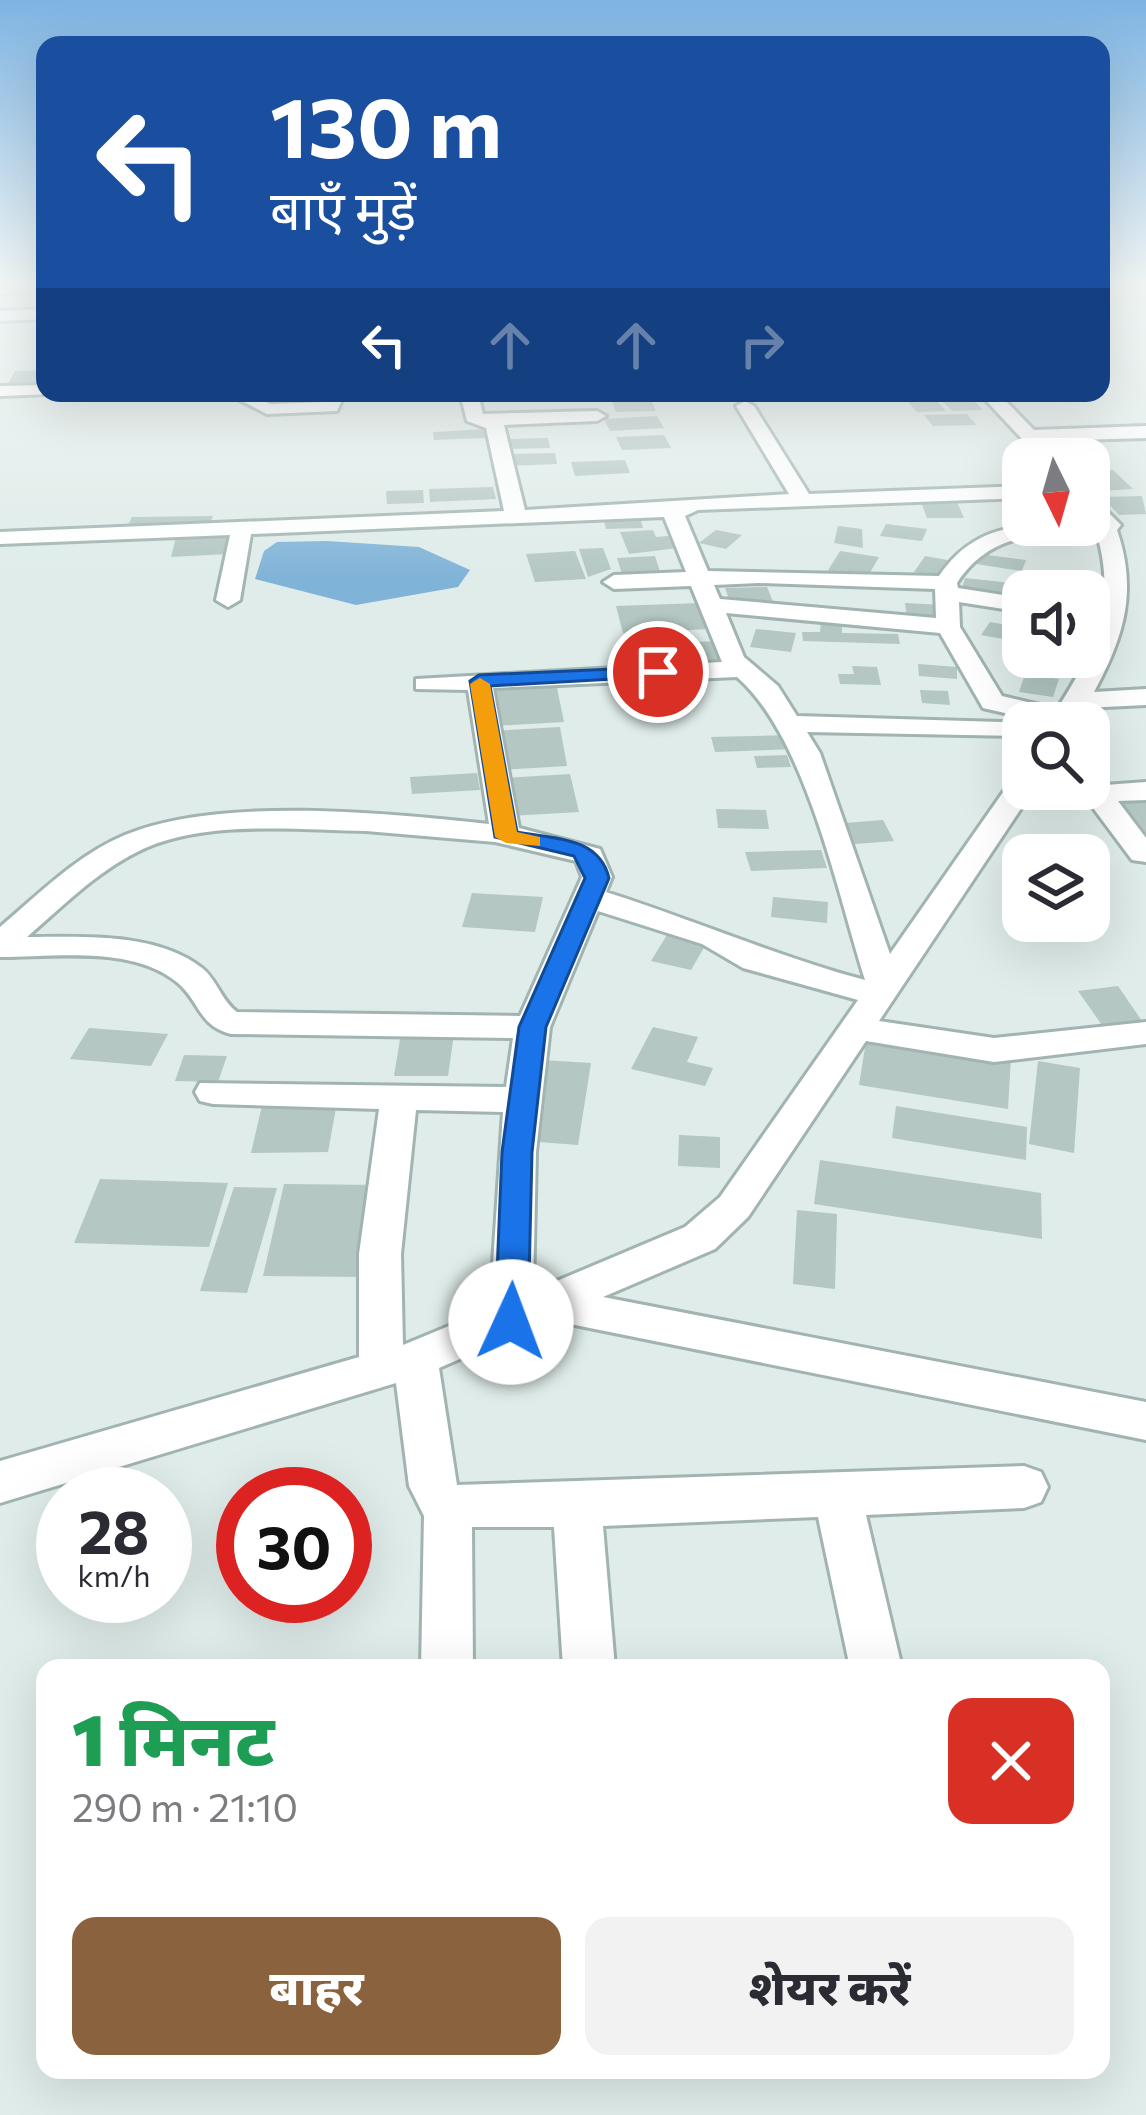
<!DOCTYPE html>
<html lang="hi">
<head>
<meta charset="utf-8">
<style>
	body { margin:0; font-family:Commissioner,"Noto Sans Devanagari",sans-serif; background:#f2f2f3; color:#2b2b33; height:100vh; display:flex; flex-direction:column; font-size:45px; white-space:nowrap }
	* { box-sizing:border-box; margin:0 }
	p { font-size:39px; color:#7c7c81 }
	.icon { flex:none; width:66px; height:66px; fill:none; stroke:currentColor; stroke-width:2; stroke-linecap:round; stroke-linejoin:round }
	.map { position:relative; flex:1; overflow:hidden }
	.side { position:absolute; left:36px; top:1659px; width:1074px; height:420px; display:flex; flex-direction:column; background:#fff; border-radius:24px; box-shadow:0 12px 48px #0002 }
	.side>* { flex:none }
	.hud { position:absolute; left:36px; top:36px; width:1074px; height:366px; border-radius:24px; box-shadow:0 12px 48px #0002; background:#1a4fa0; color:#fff; overflow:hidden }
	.needle { width:78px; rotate:175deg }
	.fabs { position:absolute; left:1002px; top:438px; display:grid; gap:24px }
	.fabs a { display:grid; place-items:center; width:108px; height:108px; border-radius:24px; background:#fff; box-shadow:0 12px 48px #0002; font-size:60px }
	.speed { position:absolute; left:36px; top:1467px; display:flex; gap:24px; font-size:60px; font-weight:700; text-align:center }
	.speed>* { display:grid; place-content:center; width:156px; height:156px; border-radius:50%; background:#fff; box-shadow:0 12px 48px #0002; line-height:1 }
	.speed small { font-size:30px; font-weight:400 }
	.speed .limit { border:18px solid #d22; background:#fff; color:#111 }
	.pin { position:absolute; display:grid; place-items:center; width:102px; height:102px; color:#fff; margin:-51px; border:6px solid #fff; border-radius:50%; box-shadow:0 3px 12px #0007 }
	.me { position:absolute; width:132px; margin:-66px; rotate:2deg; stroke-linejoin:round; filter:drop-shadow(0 0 9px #0008) }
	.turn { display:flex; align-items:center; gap:42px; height:252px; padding:0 36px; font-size:54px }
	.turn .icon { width:156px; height:156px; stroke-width:2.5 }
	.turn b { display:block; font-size:84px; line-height:102px }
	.lanes { display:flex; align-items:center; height:114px; padding:0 36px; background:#0003; justify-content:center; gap:60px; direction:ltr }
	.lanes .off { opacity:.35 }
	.round { display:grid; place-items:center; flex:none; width:126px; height:126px; border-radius:24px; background:#f2f2f3 }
	.summary { display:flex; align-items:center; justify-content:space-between; height:204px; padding:0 36px }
	h1 { font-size:72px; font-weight:800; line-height:90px; color:#1e9e55 }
	.primary-button { display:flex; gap:24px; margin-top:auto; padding:24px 36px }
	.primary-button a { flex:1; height:138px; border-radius:24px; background:#8a623d; color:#fff; font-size:48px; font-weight:800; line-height:138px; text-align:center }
	.primary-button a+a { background:#f2f2f3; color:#2b2b33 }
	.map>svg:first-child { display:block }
</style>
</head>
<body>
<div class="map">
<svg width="1146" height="2115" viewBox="0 0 1146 2115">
	<rect width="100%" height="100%" fill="#dfece9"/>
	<path fill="#80b3d8" d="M327,541L419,547L470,570L458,587L356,605L255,579L264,551L277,542Z"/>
	<g fill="#b4c7c3">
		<path d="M45,370V388L5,389L15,371Z"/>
		<path d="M283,393H331L330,406L282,407Z"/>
		<path d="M933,397L946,411L917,412L904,398Z"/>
		<path d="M970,397L983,410L952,411L939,398Z"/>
		<path d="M651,400L656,411L616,412L612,401Z"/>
		<path d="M967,414L976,425L933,426L924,415Z"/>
		<path d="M657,416L664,428L610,431L604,419Z"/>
		<path d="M484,429L486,438L434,440L433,432Z"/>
		<path d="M664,435L671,448L622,450L616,437Z"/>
		<path d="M548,438L550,448L504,449L503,439Z"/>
		<path d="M555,453L557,464L505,466L504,454Z"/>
		<path d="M625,460L630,473L575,476L571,462Z"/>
		<path d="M1113,470L1133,489L1098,491L1089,481V471Z"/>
		<path d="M493,487L496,499L430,502L429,489Z"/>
		<path d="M423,490L424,503L387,504L386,491Z"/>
		<path d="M1142,496L1146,514L1119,515L1102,497Z"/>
		<path d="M921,502H957L964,518H927Z"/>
		<path d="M639,515L643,528L606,529L603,516Z"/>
		<path d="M213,516L207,530L125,531L132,517Z"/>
		<path d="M886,524L927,529L922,541L880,536Z"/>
		<path d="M838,526L862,529L863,548L834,543Z"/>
		<path d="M653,530L656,537L680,535L686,547L629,554L620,532Z"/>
		<path d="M716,530L742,535L726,549L699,543Z"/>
		<path d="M231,534L228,554L171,557L176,537Z"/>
		<path d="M603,548L611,569L588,577L579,549Z"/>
		<path d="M575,551L586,579L535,582L526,554Z"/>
		<path d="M840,551L879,557L867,578L827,572Z"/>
		<path d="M973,553L1026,560L1022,571L963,562Z"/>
		<path d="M655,556L660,572L622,574L617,558Z"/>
		<path d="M925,556L953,561L942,577L914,572Z"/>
		<path d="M965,578L1020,584L1019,594L962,588Z"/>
		<path d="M767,587L774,604L731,605L725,588Z"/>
		<path d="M701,603L710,629L623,633L616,606Z"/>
		<path d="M905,603L945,605L946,620L907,619Z"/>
		<path d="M822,614L842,616V633L898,634L900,644L803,641L802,632H820Z"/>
		<path d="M990,622L1023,628L1020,642L981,635Z"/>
		<path d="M756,629L796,633L791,652L750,647Z"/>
		<path d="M1023,638V657H1053L1047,674L1010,668Z"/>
		<path d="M714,641L725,665L629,671L620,647Z"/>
		<path d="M918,664L957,667V679L919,676Z"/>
		<path d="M852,666L877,667L881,685L840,684L838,674H854Z"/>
		<path d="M1025,674L1059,679L1053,697L1019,692Z"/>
		<path d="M556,683L564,722L493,726L488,686Z"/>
		<path d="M920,690L948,691L950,705L922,703Z"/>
		<path d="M560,727L567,766L498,770L493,731Z"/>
		<path d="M789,735L794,749L715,752L711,737Z"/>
		<path d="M787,755L791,767L757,768L754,756Z"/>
		<path d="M477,773L480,790L412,794L410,777Z"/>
		<path d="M570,774L579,812L510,816L504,778Z"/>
		<path d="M1146,798V837L1139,838L1114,800Z"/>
		<path d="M716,809L766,810L769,829L718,828Z"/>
		<path d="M883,820L894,841L842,845L832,824Z"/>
		<path d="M821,850L827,868L751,871L745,852Z"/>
		<path d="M472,893L543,897L535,932L462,927Z"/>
		<path d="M773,897L828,902L827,923L771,917Z"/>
		<path d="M670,930L709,939L691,970L651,961Z"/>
		<path d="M1118,986L1144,1024L1104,1028L1078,991Z"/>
		<path d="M402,1027H455L448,1076H394Z"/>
		<path d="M653,1027L698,1037L687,1062L713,1068L705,1086L631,1069Z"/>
		<path d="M89,1028L168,1034L151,1066L70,1059Z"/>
		<path d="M867,1035L1011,1057L1008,1109L859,1085Z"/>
		<path d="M184,1055L227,1056L218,1082L175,1081Z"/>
		<path d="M542,1060L591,1063L578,1145L526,1141Z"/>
		<path d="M1038,1061L1080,1068L1074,1153L1029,1144Z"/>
		<path d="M264,1097H338L328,1152L251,1153Z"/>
		<path d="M896,1106L1027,1127L1026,1160L892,1138Z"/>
		<path d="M679,1135L720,1137V1168L678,1166Z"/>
		<path d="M820,1160L1041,1193L1042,1239L814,1204Z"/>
		<path d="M100,1179L228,1183L209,1247L74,1243Z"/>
		<path d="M284,1184L381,1185L366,1277L263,1276Z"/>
		<path d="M234,1187L277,1188L247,1293L200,1291Z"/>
		<path d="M797,1210L837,1214L835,1289L793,1284Z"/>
	</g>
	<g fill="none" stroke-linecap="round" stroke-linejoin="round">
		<g stroke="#a1b4b2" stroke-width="6">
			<g id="minor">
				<path d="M45,284V292L0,293V285Z"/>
				<path d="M45,309V319L0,321V311Z"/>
				<path d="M45,385V393L51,394L0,396V386Z"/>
				<path d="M226,393H249L270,404L324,402L327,393H345L337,411L267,414Z"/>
				<path d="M460,393H478L483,414L597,411L606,416L597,421L504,425L525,510L789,494L736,406L745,401L754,406L809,494L1023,486V498L698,510L685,516L708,571L939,576C978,519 1028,525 1089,525V493L1121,525L1117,530C1138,591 1124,637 1094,692L1146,689V705L1084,708L1076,723H1048L983,708L940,633L726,613L744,657L778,686L797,716L1033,723H1023V736L807,732L820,753L890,954L1013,778L1023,775V789H1034L879,1021L994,1038L1146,1022V1044L994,1062L866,1041L748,1217L715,1249L603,1297L1146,1402V1440L550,1320L439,1368L457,1485L1024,1466L1041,1472L1048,1487L1041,1502L1024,1508L866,1515L902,1668H850L818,1517L603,1526L615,1668H563L554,1527H472L473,1668H421L424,1516L409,1486L396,1383L0,1503V1461L359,1357V1254L379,1109L213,1104L200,1101L195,1092L200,1083L506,1087L513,1038L231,1034C199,1026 200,1002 178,983C133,945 54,957 0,957V927C39,894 77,855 125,835C219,796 388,813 489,824L468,690L416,689V679L722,662L691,586L614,589L603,582L614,575L686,572L664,517L251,534L240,600L228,607L216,600L230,535L0,544V532L504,511L486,428L467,421ZM1096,532C1118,600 1094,652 1057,709L1002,696L960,627L959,602L1023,612V598L958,588L957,583C990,532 1041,533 1096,532ZM759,583L935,589L936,618L720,599L714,585ZM737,677C806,737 837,892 865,980C776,956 694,920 606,892L612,877L600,849L519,828L493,688ZM366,831L495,842L576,861L582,877L520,1016L237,1012C221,1000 217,980 202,968C156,932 82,937 27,937C62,907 95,873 137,852C202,819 295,830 366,831ZM598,911L702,944L743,968L858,1000L720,1197L685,1227L533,1291L536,1152L550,1027ZM416,1110L503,1112L490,1309L403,1345L401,1254Z"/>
				<path d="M979,393H998L1034,430L1146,426V438L1045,441L1054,451L1037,455Z"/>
				<path d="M1089,774L1105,785L1146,782V800L1118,801L1146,838V862L1132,860L1079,789H1089Z"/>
			</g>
		</g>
		<use href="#minor" fill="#fff" fill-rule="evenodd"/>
	</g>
	<linearGradient id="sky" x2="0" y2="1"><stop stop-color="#7eb4e2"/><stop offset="0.49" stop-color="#f1f6f5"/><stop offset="1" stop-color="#f1f6f5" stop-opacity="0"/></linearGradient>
	<rect width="1146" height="580" fill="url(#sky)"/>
	<path fill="#1a73e8" stroke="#114b97" stroke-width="3" d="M658,667L665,668V676L490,686L517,832C553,839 599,836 609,878L546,1027L532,1152L528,1322L523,1331H500L495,1322L502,1152L519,1027L585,878L574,856L495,837L470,681L479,675Z"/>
	<path fill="#f59e0b" d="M480,678L490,684L517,832L540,837V846L506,843L495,837L470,684Z"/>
</svg>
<div class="fabs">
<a><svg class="needle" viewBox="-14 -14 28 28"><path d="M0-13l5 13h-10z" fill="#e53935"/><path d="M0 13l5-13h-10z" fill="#7c7c81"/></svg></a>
<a><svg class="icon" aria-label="sound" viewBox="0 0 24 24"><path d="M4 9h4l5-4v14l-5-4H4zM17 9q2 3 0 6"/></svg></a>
<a><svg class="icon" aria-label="search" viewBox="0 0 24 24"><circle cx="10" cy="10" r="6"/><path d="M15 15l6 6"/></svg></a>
<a><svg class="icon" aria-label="layers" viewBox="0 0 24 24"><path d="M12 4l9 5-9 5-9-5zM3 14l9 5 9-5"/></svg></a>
</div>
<div class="speed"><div>28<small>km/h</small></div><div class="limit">30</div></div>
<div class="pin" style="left:658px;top:672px;background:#d93025"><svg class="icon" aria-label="arrive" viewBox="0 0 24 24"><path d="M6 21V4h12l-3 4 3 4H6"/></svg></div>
<svg class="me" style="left:511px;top:1322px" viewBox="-20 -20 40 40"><circle r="19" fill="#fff"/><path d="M0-13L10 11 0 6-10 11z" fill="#1a73e8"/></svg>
<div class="hud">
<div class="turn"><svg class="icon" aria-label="left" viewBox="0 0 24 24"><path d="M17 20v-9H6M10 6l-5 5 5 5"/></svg><div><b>130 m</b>बाएँ मुड़ें</div></div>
<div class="lanes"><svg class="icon" aria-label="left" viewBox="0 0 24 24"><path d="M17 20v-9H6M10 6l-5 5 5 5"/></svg><svg class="icon off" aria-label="ahead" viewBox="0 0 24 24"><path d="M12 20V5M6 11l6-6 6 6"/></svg><svg class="icon off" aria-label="ahead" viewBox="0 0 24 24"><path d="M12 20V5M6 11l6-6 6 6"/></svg><svg class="icon off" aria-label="right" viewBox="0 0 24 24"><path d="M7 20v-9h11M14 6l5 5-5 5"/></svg></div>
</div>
<section class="side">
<div class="summary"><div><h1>1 मिनट</h1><p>290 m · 21:10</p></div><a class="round" style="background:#d93025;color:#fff"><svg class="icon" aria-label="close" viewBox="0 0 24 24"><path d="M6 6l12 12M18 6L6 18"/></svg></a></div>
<div class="primary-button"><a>बाहर</a><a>शेयर करें</a></div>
</section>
</div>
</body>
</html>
